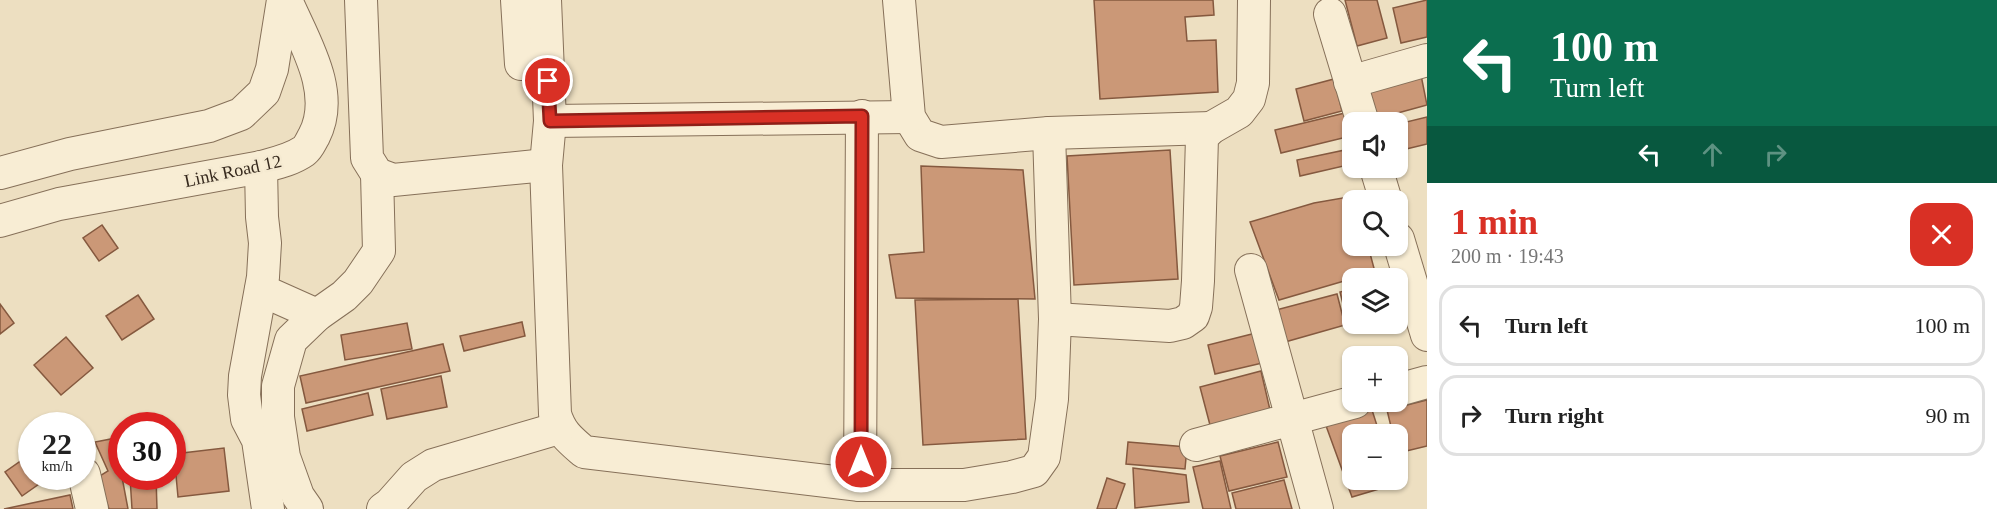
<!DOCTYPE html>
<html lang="en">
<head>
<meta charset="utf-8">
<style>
	body { margin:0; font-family:Georgia,serif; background:#f6f6f6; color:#222; height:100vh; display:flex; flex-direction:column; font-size:22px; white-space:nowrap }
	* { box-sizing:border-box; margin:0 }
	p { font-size:20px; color:#767676 }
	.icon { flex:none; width:33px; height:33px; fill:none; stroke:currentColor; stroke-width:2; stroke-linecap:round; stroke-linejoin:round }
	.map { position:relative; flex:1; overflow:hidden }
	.panel { display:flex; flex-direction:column; background:#fff; width:570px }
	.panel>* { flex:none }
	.guide { background:#0b6e4f; color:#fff; overflow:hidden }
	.fabs { position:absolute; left:1342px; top:112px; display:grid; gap:12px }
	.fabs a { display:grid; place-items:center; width:66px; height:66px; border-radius:12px; background:#fff; box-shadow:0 2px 4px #0004; font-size:30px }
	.speed { position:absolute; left:18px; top:412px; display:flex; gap:12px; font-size:30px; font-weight:700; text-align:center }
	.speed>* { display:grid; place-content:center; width:78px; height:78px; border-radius:50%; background:#fff; box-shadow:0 2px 4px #0004; line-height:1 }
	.speed small { font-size:15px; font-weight:400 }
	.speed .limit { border:9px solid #d22; background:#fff; color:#111 }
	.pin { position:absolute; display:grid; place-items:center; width:51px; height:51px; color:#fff; margin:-26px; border:3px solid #fff; border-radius:50%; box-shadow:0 2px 6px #0007 }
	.me { position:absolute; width:66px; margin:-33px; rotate:0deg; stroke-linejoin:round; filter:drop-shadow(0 0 4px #0008) }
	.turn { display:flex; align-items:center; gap:21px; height:126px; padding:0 24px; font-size:27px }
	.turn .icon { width:78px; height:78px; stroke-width:2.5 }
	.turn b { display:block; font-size:42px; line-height:51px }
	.lanes { display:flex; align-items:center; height:57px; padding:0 24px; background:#0003; justify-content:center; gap:30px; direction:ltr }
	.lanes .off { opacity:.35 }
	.round { display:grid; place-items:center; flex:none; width:63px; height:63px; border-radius:18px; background:#f6f6f6 }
	.headline { display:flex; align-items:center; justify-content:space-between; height:102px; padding:0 24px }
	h1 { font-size:36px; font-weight:700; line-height:45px; color:#d93025 }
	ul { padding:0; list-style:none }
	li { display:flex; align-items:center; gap:18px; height:81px; margin:0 12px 9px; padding:0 12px; border:3px solid #e0e0e0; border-radius:18px }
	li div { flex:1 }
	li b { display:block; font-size:22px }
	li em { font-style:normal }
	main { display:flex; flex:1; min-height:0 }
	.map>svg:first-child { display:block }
</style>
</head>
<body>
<main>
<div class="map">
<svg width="1427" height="509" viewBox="0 0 1427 509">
	<rect width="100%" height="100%" fill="#eddfc1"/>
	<g fill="#cb9877" stroke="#85593f" stroke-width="1.5">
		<path d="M1094,0H1213L1214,15L1185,17L1187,41L1216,40L1218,92L1100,99Z"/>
		<path d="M1345,0H1377L1387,38L1357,46Z"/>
		<path d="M1427,0V37L1401,43L1393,8Z"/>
		<path d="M1420,70L1427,105L1372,120L1363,85Z"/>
		<path d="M1334,79L1342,111L1304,121L1296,89Z"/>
		<path d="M1345,113L1351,136L1281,153L1275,130Z"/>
		<path d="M1427,117V144L1398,151V124Z"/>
		<path d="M1170,150L1178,279L1074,285L1067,156Z"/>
		<path d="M1345,150L1348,165L1300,176L1297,160Z"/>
		<path d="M921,166L1023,170L1035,299L896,298L889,255L924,252Z"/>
		<path d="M1354,196L1355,201H1353V246H1368L1375,272L1279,300L1250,222L1314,203Z"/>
		<path d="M102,225L118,248L99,261L83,238Z"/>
		<path d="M1353,289V322L1348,324L1340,292Z"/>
		<path d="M1337,294L1345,325L1285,342L1276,310Z"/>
		<path d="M138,295L154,319L122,340L106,316Z"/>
		<path d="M1018,299L1026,439L923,445L915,300Z"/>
		<path d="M0,304L14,323L0,334Z"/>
		<path d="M522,322L525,336L464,351L460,336Z"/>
		<path d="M407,323L412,349L345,360L341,335Z"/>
		<path d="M1264,331L1271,361L1215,374L1208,345Z"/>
		<path d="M66,337L93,368L61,395L34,365Z"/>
		<path d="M443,344L450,371L306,403L300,376Z"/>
		<path d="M1261,371L1270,410L1210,425L1200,387Z"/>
		<path d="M441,376L447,407L387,419L381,389Z"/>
		<path d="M368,393L373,415L307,431L302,409Z"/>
		<path d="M1427,400V446L1398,453V435H1393L1387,410Z"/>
		<path d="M1372,410L1380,435H1353V480H1395L1396,484L1352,497L1325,423Z"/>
		<path d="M116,438L122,477L128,509H109L98,477L108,471L95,442Z"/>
		<path d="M1128,442L1187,447L1185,469L1126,464Z"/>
		<path d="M1278,442L1287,477L1229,491L1220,456Z"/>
		<path d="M224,448L229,491L178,497L174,454Z"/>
		<path d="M32,453V477H49L22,496L5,472Z"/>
		<path d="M1220,461L1231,509H1203L1193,467Z"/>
		<path d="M1133,468L1186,475L1189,502L1135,508Z"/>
		<path d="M130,477H156L157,509H132Z"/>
		<path d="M1107,478L1125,484L1116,509H1097Z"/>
		<path d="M1284,480L1292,509H1236L1232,493Z"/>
		<path d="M70,495L73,509H4Z"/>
	</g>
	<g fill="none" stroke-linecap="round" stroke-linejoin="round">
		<g stroke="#867059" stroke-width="34">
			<g id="minor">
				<path d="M361,0L367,158L377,174L393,180L546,165"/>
				<path d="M517,0L521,64"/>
				<path d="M545,0L550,121L546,165L555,414C561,433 569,439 584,452L860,485H964L1012,477L1034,471L1044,457L1052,399L1055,319L1049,133"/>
				<path d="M899,0L909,117L920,135L941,142L1049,133L1211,128"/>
				<path d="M1330,14L1363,123"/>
				<path d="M1350,82L1427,60"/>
				<path d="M550,121L909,117"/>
				<path d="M261,167L262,217L265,243L263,277L245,376L244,395L247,419L258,440L268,509"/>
				<path d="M1376,168L1386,201"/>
				<path d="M0,173L70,154L209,126L241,114L264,92L272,69L283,0"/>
				<path d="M0,221L59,204L261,167C276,163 291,160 304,151C309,147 311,141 314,136C337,92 303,40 286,0"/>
				<path d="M1398,239L1427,335"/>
				<path d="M1251,270L1317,509"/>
				<path d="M261,290L317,315"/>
				<path d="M1055,319L1170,326L1183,323L1193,316L1196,307L1198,281L1202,137L1211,128L1239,112L1249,99L1253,83L1254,0"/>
				<path d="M1398,390L1427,382"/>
				<path d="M1196,445L1355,402"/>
				<path d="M84,474L92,509"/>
				<path d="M860,485L862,116"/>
				<path d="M307,509L298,496L284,457L278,417V386L291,340L317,315L344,296L358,282L379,251L377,174"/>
				<path d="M383,509L390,504L414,477L433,465L559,428"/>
			</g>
		</g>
		<use href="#minor" stroke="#f8edd4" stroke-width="32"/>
	</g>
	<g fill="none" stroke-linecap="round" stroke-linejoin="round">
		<g stroke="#8d1f18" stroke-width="15">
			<path id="route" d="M548,81L550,121L862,116L861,462"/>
		</g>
		<use href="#route" stroke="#d93025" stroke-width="10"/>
	</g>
	<g text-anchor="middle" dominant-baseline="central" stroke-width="5" stroke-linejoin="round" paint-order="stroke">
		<g font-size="18" fill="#36291d" stroke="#f5ead1">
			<text transform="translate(233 171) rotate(-12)">Link Road 12</text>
		</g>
	</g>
</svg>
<div class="fabs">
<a><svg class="icon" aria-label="sound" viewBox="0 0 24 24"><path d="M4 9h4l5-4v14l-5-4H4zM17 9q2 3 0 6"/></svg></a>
<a><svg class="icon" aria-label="search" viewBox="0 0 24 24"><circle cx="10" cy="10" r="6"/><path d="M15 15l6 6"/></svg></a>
<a><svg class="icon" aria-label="layers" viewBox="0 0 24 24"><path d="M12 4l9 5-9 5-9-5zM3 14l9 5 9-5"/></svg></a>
<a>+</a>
<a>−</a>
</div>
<div class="speed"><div>22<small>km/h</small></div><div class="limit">30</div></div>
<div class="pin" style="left:548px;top:81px;background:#d93025"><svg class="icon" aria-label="arrive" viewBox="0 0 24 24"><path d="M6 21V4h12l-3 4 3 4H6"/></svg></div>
<svg class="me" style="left:861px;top:462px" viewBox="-20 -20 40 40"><circle r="17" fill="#d93025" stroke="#fff" stroke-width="3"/><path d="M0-11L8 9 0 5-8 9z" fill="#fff"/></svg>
</div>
<section class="panel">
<div class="guide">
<div class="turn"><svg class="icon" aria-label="left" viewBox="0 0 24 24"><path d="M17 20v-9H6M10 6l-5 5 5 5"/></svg><div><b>100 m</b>Turn left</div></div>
<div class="lanes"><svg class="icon" aria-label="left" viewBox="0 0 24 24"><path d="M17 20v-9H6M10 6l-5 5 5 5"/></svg><svg class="icon off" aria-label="ahead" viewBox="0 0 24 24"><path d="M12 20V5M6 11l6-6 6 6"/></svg><svg class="icon off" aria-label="right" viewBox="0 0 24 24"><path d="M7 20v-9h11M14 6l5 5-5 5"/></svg></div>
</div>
<div class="headline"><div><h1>1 min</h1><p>200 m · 19:43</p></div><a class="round" style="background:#d93025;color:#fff"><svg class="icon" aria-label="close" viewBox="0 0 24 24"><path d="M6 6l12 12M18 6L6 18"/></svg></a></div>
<ul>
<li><svg class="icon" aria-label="left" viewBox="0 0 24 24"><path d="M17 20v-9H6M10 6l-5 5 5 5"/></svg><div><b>Turn left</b></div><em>100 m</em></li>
<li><svg class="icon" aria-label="right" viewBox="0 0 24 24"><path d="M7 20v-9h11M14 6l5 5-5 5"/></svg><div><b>Turn right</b></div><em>90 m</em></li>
</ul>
</section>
</main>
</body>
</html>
